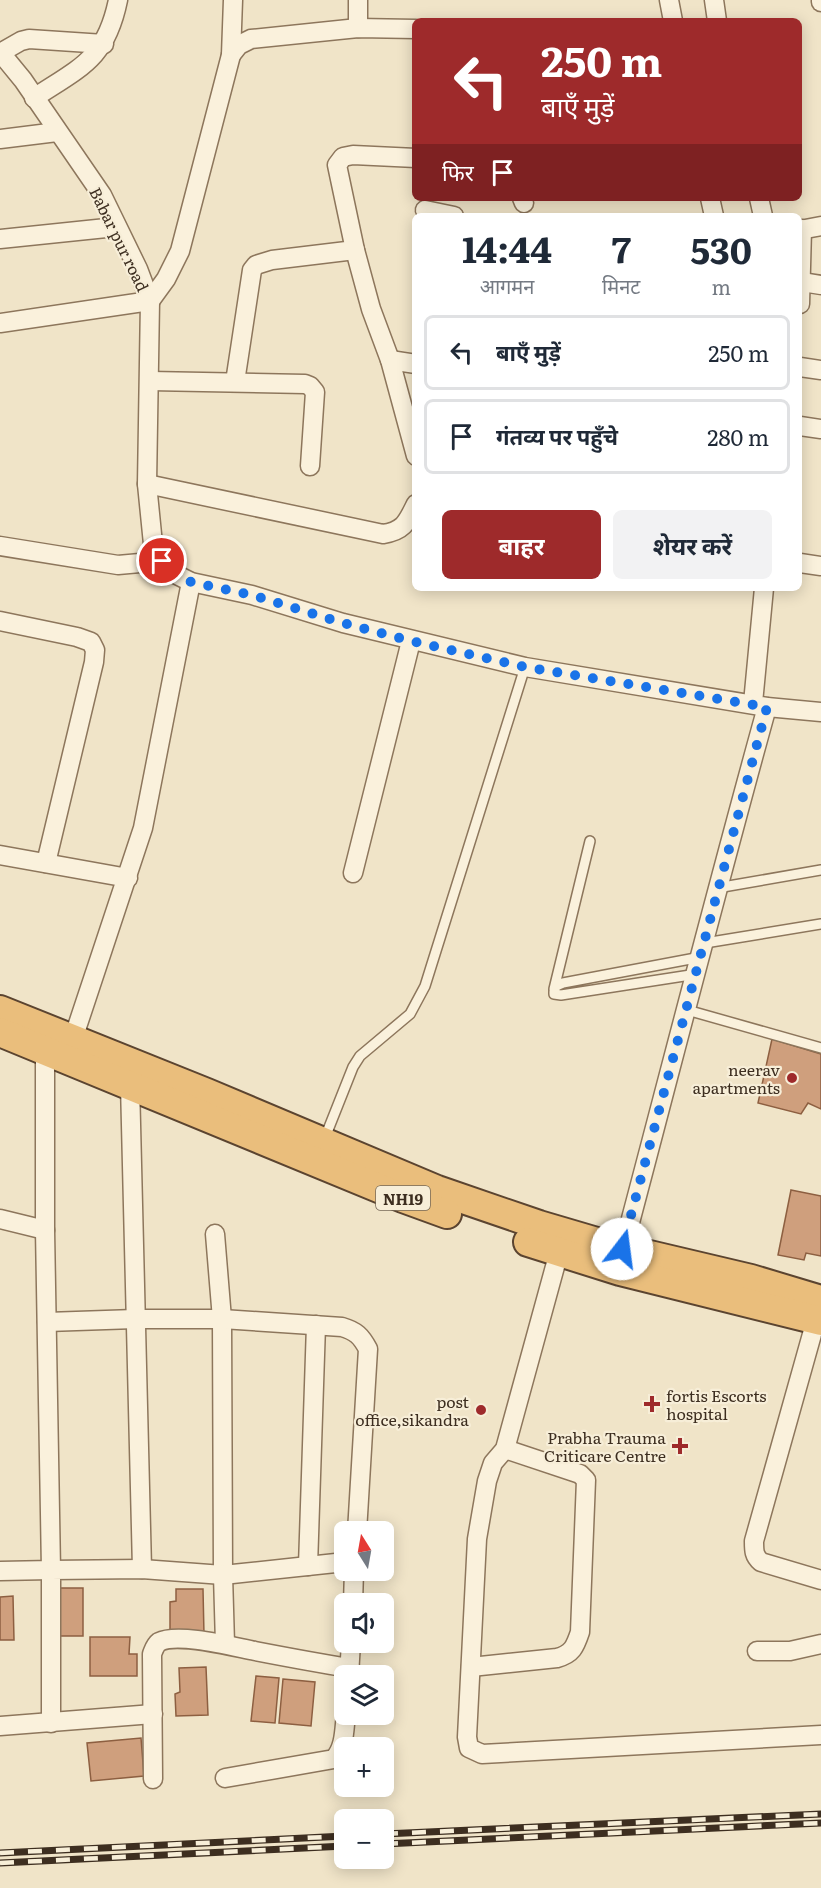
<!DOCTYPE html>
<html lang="hi">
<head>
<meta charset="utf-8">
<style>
	body { margin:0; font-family:Literata,"Noto Sans Devanagari",serif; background:#f2f2f3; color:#1f2937; height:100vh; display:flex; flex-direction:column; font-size:22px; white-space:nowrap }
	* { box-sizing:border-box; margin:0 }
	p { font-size:20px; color:#747a83 }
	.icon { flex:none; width:33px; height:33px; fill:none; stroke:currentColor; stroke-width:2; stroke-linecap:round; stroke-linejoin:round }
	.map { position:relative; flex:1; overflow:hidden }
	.panel { position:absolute; left:412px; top:213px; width:390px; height:378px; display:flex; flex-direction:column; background:#fff; border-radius:9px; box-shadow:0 3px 15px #0003 }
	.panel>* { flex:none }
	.guide { position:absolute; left:412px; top:18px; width:390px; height:183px; border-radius:9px; box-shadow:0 3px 15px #0003; background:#9e2a2b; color:#fff; overflow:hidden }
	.needle { width:39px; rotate:349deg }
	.buttons { position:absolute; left:334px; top:1521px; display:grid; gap:12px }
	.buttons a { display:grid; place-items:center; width:60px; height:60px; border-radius:9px; background:#fff; box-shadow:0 3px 15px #0003; font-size:30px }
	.pin { position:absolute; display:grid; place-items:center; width:51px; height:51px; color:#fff; margin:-26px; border:3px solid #fff; border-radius:50%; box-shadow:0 2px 6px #0007 }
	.me { position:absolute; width:66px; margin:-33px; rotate:15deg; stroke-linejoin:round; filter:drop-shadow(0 0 4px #0008) }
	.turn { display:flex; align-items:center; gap:21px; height:126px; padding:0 30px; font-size:27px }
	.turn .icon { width:78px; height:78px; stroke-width:2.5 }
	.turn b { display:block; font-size:42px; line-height:51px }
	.then { display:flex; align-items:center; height:57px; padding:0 30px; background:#0003; gap:12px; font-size:22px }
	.eta { display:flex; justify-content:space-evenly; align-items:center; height:102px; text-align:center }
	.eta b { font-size:36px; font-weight:700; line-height:42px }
	.action { display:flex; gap:12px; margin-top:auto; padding:12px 30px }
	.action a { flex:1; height:69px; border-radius:9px; background:#9e2a2b; color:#fff; font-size:24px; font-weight:700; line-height:69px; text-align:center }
	.action a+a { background:#f2f2f3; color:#1f2937 }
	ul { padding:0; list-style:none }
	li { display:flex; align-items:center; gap:18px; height:75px; margin:0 12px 9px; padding:0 18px; border:3px solid #e0e1e3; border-radius:9px }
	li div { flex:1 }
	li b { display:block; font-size:22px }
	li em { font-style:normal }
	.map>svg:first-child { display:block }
</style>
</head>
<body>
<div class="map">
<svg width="821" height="1888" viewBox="0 0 821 1888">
	<rect width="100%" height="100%" fill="#f0e4c8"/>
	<g fill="#cf9f7d" stroke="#8d5f41" stroke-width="1.5">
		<path d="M772,1039L821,1054V1109L808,1103L801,1114L758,1103Z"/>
		<path d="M791,1190L821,1196V1256L806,1253L804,1260L778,1255Z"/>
		<path d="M58,1588H83V1636H57Z"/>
		<path d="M176,1589H203L204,1635L170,1636V1602L176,1601Z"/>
		<path d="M13,1596L14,1640H0V1597Z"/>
		<path d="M90,1637H130L129,1654H137V1676H90Z"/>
		<path d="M206,1667L208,1715L176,1716L175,1694L180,1692L179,1668Z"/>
		<path d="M256,1676L279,1678L275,1723L251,1721Z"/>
		<path d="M283,1679L315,1682L311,1726L279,1723Z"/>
		<path d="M141,1738L144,1776L91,1781L87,1743Z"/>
	</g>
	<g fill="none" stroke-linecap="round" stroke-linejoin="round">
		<g stroke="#8d765c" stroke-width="12">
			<g id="service">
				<path d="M717,888L821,870"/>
				<path d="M705,943L821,924"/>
				<path d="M697,974L561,995L554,994V992L556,986L563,983L701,957"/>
				<path d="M554,989L590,841"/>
				<path d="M687,1010L821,1048"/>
				<path d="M324,1140L353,1067L360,1056L410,1014L425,986L525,667"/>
			</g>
		</g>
		<g stroke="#8d765c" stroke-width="21">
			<g id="minor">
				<path d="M358,0V28"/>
				<path d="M669,0L673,21"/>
				<path d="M714,0L717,21"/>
				<path d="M821,0V2"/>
				<path d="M0,52L23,80L102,195L138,269L150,301L147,484L153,544L162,561L173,573L191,582L252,595L343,623L525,667L767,707L821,712"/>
				<path d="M0,53L21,41L29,39L104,44"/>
				<path d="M231,55L239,45L251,39L358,28L416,29"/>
				<path d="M34,98C81,67 106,59 118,0"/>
				<path d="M0,139L57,132"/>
				<path d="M416,158L353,155L343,157L337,165L355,250L371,309L390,360L416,456"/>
				<path d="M522,198L524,203"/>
				<path d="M710,198L714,216"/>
				<path d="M759,198L763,216"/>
				<path d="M425,210L454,216"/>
				<path d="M800,230L821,226"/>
				<path d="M0,239L116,227"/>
				<path d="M802,282L821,285"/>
				<path d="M800,304L802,229"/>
				<path d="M0,323L150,301L166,279L180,251L231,55L233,0"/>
				<path d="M390,360L416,364"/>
				<path d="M800,367L821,370"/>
				<path d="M150,381L305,384L310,386L315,392L310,466"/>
				<path d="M235,382L252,270L256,265L272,260L355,250"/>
				<path d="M800,426L821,429"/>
				<path d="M147,484L383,534C404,531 407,522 416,504"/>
				<path d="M0,546L118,565L162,561"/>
				<path d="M800,563L821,566"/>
				<path d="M0,621L77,637L91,642L95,650L94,662L46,863"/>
				<path d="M753,703L764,588"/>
				<path d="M0,855L128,878"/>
				<path d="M353,873L411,641"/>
				<path d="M73,1039L143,828L191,582"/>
				<path d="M130,1084L142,1569"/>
				<path d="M0,1219L45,1230"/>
				<path d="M215,1234L222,1319L223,1575L225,1644"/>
				<path d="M623,1249C671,1068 717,887 767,707"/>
				<path d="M559,1252L505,1449L493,1463L487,1481L477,1539L467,1737L469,1748L482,1754L821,1735"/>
				<path d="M816,1320L754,1541C754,1551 754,1556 761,1562L821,1580"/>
				<path d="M47,1322L135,1319H222L342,1327C356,1331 361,1336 368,1349L357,1532"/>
				<path d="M308,1566L316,1325"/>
				<path d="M0,1571L51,1570L45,1230V1049"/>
				<path d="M353,1604L354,1570"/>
				<path d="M757,1651H790L821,1644"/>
				<path d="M471,1667L557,1658C572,1654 575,1647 580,1632L586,1480L580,1474L505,1449"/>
				<path d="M349,1676L351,1642"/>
				<path d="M51,1723V1570L142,1569L223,1575L345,1562"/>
				<path d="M0,1726L153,1714"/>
				<path d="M225,1778L334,1759C345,1747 344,1730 346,1714"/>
				<path d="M153,1779L152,1654C154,1649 155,1645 159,1642C178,1632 234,1647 255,1651C286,1657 318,1663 350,1668"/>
			</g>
		</g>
		<g stroke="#5b4430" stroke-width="32">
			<g id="trunk">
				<path d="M0,1010L207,1093L437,1190L539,1225L607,1245L751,1279L821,1300"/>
				<path d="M0,1032L403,1198L447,1214"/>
				<path d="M528,1242L620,1271L821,1321"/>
			</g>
		</g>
		<use href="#service" stroke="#faf1dc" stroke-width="9"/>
		<use href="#minor" stroke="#faf1dc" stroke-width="18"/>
		<use href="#trunk" stroke="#eabe7c" stroke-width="28"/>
		<g stroke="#3d2e20" stroke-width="7">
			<g id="rail">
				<path d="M384,1834L821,1814"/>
				<path d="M384,1844L821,1823"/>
				<path d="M0,1853L345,1836"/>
				<path d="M0,1863L345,1846"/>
			</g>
		</g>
		<use href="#rail" stroke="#f7eed8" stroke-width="4.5" stroke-dasharray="14" stroke-linecap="butt"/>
	</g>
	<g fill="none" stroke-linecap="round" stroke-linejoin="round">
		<path stroke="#1a73e8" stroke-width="10" stroke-dasharray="0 18" d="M162,561L173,573L191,582L252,595L343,623L411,641L525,667L767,707L622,1249"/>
	</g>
	<g fill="#9e2a2b" stroke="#f7eed8" stroke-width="2">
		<circle cx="792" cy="1078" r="6"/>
		<path d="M649 1395h6v6h6v6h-6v6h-6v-6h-6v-6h6z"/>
		<circle cx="481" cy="1410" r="6"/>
		<path d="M677 1437h6v6h6v6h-6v6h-6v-6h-6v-6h6z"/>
	</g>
	<g text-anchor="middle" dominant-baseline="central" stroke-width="4.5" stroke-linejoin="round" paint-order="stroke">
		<rect fill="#f7eed8" stroke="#756857" stroke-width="1.5" x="376" y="1186" width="54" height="24" rx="4.5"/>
		<g font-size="15" font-weight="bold" fill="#3d2e20">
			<text x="403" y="1198">NH19</text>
		</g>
		<g font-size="16" fill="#3d2e20" stroke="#f7eed8">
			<text transform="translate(120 239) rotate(64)">Babar pur road</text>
		</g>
		<g font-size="16" fill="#3d2e20" stroke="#f7eed8" text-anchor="end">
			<text x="780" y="1069">neerav<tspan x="780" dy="18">apartments</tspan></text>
			<text x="666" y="1395" text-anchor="start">fortis Escorts<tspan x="666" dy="18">hospital</tspan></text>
			<text x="469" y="1401">post<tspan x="469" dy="18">office,sikandra</tspan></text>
			<text x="666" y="1437">Prabha Trauma<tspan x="666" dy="18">Criticare Centre</tspan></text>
		</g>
	</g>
</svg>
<div class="buttons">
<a><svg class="needle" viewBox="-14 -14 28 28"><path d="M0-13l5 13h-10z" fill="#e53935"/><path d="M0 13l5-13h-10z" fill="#747a83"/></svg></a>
<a><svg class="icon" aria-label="sound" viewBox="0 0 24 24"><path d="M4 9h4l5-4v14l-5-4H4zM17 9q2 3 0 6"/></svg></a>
<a><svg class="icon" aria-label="layers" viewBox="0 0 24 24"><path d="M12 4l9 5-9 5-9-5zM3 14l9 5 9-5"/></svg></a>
<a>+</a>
<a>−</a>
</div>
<div class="pin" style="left:162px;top:561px;background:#d93025"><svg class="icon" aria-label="arrive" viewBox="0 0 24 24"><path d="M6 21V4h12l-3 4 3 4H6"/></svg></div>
<svg class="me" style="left:622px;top:1249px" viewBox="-20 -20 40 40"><circle r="19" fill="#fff"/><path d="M0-13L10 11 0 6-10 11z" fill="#1a73e8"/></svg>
<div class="guide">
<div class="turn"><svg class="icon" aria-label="left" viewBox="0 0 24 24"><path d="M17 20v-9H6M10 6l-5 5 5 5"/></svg><div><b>250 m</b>बाएँ मुड़ें</div></div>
<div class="then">फिर<svg class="icon" aria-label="arrive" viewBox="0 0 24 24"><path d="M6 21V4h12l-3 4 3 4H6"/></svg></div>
</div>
<section class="panel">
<div class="eta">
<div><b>14:44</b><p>आगमन</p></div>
<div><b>7</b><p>मिनट</p></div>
<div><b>530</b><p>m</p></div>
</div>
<ul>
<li><svg class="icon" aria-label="left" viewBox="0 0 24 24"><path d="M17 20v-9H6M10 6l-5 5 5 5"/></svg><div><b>बाएँ मुड़ें</b></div><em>250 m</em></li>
<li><svg class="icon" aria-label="arrive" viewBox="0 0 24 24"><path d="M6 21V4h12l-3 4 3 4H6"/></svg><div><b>गंतव्य पर पहुँचे</b></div><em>280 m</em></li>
</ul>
<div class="action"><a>बाहर</a><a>शेयर करें</a></div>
</section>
</div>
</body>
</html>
